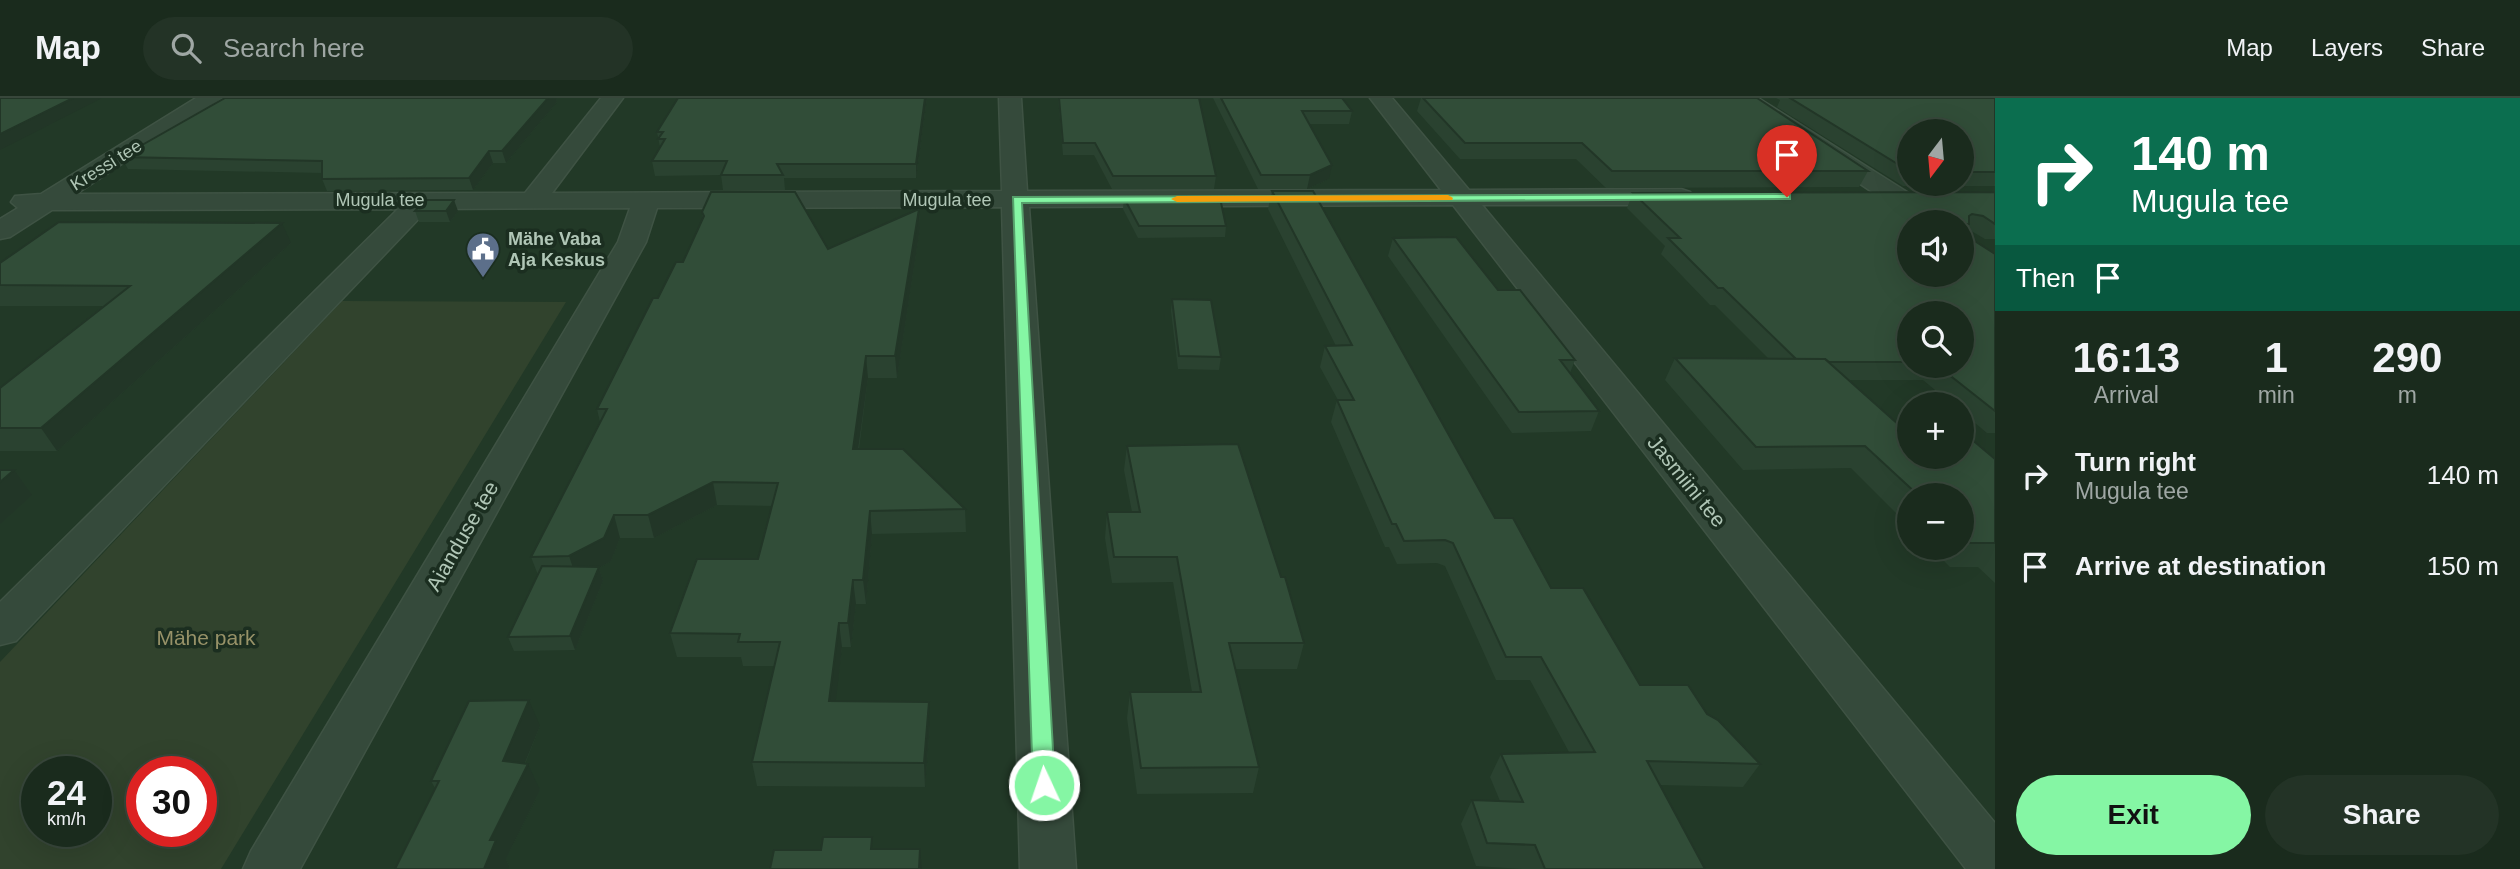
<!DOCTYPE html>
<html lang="en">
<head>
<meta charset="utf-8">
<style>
	body { margin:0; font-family:Arial,sans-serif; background:#233326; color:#f1f3f6; height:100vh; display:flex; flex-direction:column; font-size:26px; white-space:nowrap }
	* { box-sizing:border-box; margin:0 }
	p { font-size:23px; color:#9fa7a4 }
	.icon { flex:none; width:38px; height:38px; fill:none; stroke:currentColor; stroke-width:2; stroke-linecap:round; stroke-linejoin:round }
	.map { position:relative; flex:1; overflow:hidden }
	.details { display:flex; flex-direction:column; background:#1a2b1d; width:525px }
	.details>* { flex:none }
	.top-card { background:#0b6e4f; color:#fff; overflow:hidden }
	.needle { width:46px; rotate:196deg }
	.fabs { position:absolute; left:1897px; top:21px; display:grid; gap:14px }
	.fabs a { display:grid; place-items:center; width:77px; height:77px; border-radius:50%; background:#1a2b1d; box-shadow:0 7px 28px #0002,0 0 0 2px #38473b; font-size:35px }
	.speed { position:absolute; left:21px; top:658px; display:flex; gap:14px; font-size:35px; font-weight:700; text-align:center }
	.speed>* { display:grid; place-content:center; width:91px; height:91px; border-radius:50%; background:#1a2b1d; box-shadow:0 7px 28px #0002,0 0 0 2px #38473b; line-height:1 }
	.speed small { font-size:18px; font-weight:400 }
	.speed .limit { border:10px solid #d22; background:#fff; color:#111 }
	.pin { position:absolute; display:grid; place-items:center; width:60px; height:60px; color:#fff; margin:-72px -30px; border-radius:50% 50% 50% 0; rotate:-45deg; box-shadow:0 0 7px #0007 }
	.pin .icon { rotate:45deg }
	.me { position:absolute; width:77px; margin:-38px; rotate:357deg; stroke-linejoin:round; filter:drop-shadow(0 0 5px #0008) }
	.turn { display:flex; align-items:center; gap:24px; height:147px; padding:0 21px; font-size:32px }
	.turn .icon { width:91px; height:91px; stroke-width:2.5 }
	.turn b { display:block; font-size:49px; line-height:60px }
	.then { display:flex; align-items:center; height:66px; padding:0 21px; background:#0003; gap:14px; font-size:26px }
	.eta { display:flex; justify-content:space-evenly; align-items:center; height:119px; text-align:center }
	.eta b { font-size:42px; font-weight:700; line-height:49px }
	.action { display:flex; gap:14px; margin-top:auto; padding:14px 21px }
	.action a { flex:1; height:80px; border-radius:42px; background:#85f6a4; color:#111; font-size:28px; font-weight:700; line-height:80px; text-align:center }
	.action a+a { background:#233326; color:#f1f3f6 }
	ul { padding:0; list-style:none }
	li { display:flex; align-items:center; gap:21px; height:91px; padding:0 21px }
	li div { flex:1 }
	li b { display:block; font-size:26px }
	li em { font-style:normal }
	header { display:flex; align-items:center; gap:42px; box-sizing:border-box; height:98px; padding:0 35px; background:#1a2b1d; border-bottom:2px solid #38473b }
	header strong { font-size:33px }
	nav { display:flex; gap:38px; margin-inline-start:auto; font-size:24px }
	.search { width:490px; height:63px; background:#233326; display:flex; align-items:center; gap:18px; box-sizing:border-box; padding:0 24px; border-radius:38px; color:#9fa7a4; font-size:26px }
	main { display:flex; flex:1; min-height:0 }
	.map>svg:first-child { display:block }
</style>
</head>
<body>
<header>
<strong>Map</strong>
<div class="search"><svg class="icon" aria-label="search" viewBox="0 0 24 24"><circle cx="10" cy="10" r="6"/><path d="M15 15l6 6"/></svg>Search here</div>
<nav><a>Map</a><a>Layers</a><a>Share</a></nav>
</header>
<main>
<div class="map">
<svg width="1995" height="771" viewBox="0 0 1995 771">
	<rect width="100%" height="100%" fill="#223927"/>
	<path fill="#31432d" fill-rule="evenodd" d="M342,203L566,204L221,771H0V564ZM37,674H96V733H37ZM142,674H201V733H142Z"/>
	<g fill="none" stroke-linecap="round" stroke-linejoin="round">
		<g stroke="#3f5344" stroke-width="3">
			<g id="minor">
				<path d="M196,0H222L76,96L525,95L601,0H623L552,95L1002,93L999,0H1021L1027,93L1441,92L1370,0H1392L1469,92L1681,91L1690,94L1694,99L1690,104L1681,107H1482L1995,725V771H1966L1453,107L1029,109L1076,771H1020L1002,109L657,110L646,144L300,771H243L251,753L618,144L630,110L428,111L16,543L0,547V504L398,111L52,112L10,139L0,141V121L18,110L11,104L15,98L41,96Z"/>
				<path d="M1732,0H1758L1945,118L1948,124H1917Z"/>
			</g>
		</g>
		<use href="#minor" fill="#354a3b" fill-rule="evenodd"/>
	</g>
	<g fill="#2a4230" fill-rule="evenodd">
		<path d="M225,0H556L557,4L506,65H493L473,92L327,93L322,81V75L128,71L121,59Z"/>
		<path d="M927,0L916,80H784L785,92H723L721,77L655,78L652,63L660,49L657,34Z"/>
		<path d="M1058,0H1199L1216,78L1214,91H1112L1094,57H1063Z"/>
		<path d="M1213,0H1342L1352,13L1349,26H1309L1329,81L1307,91H1258Z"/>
		<path d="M1421,0H1757L1868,73L1859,89L1606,90L1576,61H1460L1417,13Z"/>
		<path d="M1776,0H1995V88H1903L1777,9L1780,2ZM1909,33H1962V86H1909Z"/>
		<path d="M1272,93L1495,420L1551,490L1640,587L1707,616L1760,666L1743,689L1660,687L1705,771H1522L1476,768L1461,726L1472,702L1500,703L1490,679L1501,656L1569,654L1530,582H1496L1445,468L1437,465L1397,466L1389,449H1385L1331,324L1337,302H1338L1320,269L1325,248H1336L1268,111Z"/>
		<path d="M1995,94V141H1985L1973,134L1965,132L1963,136L1995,156V335H1987L1962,314V306H1952L1923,282H1849L1909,359L1995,361V485L1978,469H1950L1931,450H1962V397H1909V428L1851,370L1743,372L1665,282L1675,260L1769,261L1715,207H1710L1661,156L1665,148L1627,110L1633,95ZM1909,124H1962V177ZM1909,215L1962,268H1909Z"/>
		<path d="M1124,100L1226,128L1225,139L1138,140L1123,111Z"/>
		<path d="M919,111L920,130L897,280H868L859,351L965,411L966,434L872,436L866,506H856L851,549H842L835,603L930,628L925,689L757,688L752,664L774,568H743L741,559H677L670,535L758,461L772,408L717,407L654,440H620L611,463L599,470L603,483L575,552L514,553L508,539L538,477L531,459L600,324L597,311L658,200L683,164L703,121L702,114L828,151Z"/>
		<path d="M415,113H458L450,124H419Z"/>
		<path d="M1393,140L1498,192L1575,262L1570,275L1599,313L1591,333L1512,335L1388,158Z"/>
		<path d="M291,145L57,353H0V290L103,208H0V165Z"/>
		<path d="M1172,201L1221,259L1219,272L1178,271L1171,213Z"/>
		<path d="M1127,348L1281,479L1304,545L1297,571H1235L1259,669L1253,695L1137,696L1127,620L1130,594H1192L1173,484L1112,485L1105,440L1107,414H1132L1124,372Z"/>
		<path d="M540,628L525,666L540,692L506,761L509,768L435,690L431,683Z"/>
	</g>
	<g fill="#223627">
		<path d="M73,0H102L0,52V36Z"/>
		<path d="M546,0H556L557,4L506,65L502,53Z"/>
		<path d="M925,0H927L916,80V66Z"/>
		<path d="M489,53L493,65L473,92L469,80Z"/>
		<path d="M1332,67L1329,81L1307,91L1310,77Z"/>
		<path d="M454,102L458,113L450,124L446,113Z"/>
		<path d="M919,111L920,130L897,280L895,258Z"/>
		<path d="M282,125L291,145L57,353L41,330Z"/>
		<path d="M866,258L868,280L855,373L853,351Z"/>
		<path d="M14,372L32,397L0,426V384Z"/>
		<path d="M713,384L717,407L654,440L648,417Z"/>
		<path d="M870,413L872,436L866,506L863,482Z"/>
		<path d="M614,417L620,440L611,463L599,470L603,483L575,552L570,538L577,482L569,458Z"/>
		<path d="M853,482L856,506L851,549L848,525Z"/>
		<path d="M839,525L842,549L833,627L829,603Z"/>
		<path d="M529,602L540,628L515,689L503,663Z"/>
		<path d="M929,604L930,628L925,689L924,665Z"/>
		<path d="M528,666L540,692L506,761L509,768L508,771H484L490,742Z"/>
		<path d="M920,751L922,771H919Z"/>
	</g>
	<g fill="#314d38" stroke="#223627" stroke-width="2">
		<path d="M0,0H73L0,36Z"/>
		<path d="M225,0H548L502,53H489L469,80L322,81V63L121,59Z"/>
		<path d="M678,0H925L916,66H777L783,77H721L727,63H652L665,41H658L663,34H657Z"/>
		<path d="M1059,0H1199L1216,78H1113L1095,45H1063Z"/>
		<path d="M1221,0H1342L1352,13H1302L1332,67L1310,77H1261Z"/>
		<path d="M1423,0H1757L1868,73H1612L1582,45H1465Z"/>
		<path d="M1790,0H1995V74H1962V33H1909V73Z"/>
		<path d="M1272,93H1313L1495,420H1513L1551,490H1583L1640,587H1688L1707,616L1718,622L1760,666L1647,663L1705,771H1545L1535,747L1487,745L1472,702L1523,704L1501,656L1595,654L1541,559H1506L1453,445L1445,442L1404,443L1396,426H1392L1337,302H1354L1325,248L1352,247Z"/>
		<path d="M711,94H795L828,151L919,111L895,258H866L853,351H903L965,411L870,413L863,482H853L848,525H839L829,603L929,604L924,665L752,664L780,544H738L740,536L670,535L697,461H758L778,385L713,384L648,417H614L604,440L569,458L531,459L607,311H597L653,200H658L676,164H683L704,118L702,114Z"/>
		<path d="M1995,94V126L1983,118L1972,116L1969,118V126H1962V124H1909V177H1962V135L1995,156V313L1938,268H1962V215H1909V264H1829L1825,261H1796L1723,190H1718L1668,140H1680L1633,95Z"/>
		<path d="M1124,100H1220L1226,128H1139Z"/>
		<path d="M425,102H454L446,113H415Z"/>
		<path d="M59,124L282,125L41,330H0V290L130,188L0,187V165Z"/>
		<path d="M1456,139L1498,192H1520L1575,262H1560L1599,313L1519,314L1393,140Z"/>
		<path d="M1172,201L1211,202L1221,259L1179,258Z"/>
		<path d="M1675,260L1825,261L1909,336V359H1962V340H1970L1995,361V445H1968L1962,439V397H1918L1865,348L1756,349Z"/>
		<path d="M1238,346L1281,479H1285L1304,545H1229L1259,669L1141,670L1130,594H1201L1177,459H1114L1107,414H1140L1127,348Z"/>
		<path d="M0,372H14L0,384Z"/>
		<path d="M542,468L599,469L570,538L508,539Z"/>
		<path d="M529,602L503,663L528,666L490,742H496L484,771H395L439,683H431L469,603Z"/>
		<path d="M823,739H872L871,751H920L919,771H770L774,752H821Z"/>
	</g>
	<path fill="#85f6a4" stroke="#56a06b" stroke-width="2" d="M1787,96L1790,97V101L1022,105L1055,687L1051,694L1044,696L1036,694L1033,687L1013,99Z"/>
	<path fill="#f59e0b" d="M1448,97L1453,100L1452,102L1177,104L1171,101L1177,98Z"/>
	<defs>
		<g id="civic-pin" transform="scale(1.75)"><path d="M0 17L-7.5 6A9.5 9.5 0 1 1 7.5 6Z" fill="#5c6f8a" stroke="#1b2e20"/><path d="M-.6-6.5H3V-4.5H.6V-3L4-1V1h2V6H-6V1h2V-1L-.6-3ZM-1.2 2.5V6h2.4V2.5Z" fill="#fff"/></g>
	</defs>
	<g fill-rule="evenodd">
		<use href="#civic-pin" x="483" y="151"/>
	</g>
	<g text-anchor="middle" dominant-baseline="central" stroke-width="7" stroke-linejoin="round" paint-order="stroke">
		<g font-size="18" fill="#b0c6b6" stroke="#1b2e20">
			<text transform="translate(106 67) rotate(-32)">Kressi tee</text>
			<text x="380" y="102">Mugula tee</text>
			<text x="947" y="102">Mugula tee</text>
		</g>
		<g font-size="18" font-weight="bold" fill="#b0c6b6" stroke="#1b2e20" text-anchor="start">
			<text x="508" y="141">Mähe Vaba<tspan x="508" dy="21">Aja Keskus</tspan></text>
		</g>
		<g font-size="21" fill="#b0c6b6" stroke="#1b2e20">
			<text transform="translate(1687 383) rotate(51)">Jasmiini tee</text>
			<text transform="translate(462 438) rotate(-60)">Aianduse tee</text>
		</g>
		<g font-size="21" fill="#979268" stroke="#1b2e20">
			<text x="206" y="539">Mähe park</text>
		</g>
	</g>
</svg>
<div class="fabs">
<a><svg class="needle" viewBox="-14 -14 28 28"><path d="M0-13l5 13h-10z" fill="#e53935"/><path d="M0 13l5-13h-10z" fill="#9fa7a4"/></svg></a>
<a><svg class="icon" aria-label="sound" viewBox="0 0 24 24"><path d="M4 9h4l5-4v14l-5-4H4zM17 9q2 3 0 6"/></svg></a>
<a><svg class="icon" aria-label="search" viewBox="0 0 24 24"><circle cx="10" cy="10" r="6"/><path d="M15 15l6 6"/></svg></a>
<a>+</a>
<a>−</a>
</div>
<div class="speed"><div>24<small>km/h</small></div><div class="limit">30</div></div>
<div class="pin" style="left:1787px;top:99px;background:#d93025"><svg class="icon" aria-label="arrive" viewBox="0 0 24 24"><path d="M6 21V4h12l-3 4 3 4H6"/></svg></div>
<svg class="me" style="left:1044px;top:687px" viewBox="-20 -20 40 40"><circle r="17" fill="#85f6a4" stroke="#fff" stroke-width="3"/><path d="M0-11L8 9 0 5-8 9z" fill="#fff"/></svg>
</div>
<section class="details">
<div class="top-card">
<div class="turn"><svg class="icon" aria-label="right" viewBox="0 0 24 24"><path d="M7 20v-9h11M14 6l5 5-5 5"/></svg><div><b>140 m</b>Mugula tee</div></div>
<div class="then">Then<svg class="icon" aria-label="arrive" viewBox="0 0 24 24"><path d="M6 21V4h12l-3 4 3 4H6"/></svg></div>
</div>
<div class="eta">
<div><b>16:13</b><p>Arrival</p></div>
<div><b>1</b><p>min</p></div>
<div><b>290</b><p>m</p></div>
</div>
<ul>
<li><svg class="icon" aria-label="right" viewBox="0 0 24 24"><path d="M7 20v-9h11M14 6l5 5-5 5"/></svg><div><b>Turn right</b><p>Mugula tee</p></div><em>140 m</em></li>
<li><svg class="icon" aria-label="arrive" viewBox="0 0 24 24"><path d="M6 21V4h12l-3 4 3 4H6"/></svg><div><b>Arrive at destination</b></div><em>150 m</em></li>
</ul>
<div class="action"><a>Exit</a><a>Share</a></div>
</section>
</main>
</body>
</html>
